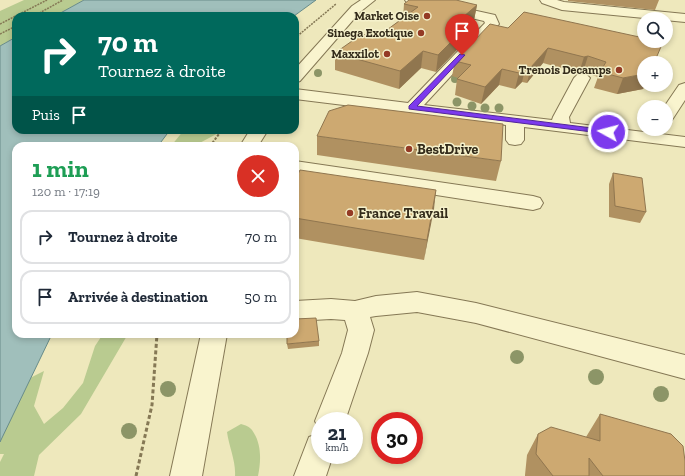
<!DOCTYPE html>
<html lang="fr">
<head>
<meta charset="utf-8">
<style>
	body { margin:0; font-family:"Zilla Slab",serif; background:#f2f2f3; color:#1f2937; height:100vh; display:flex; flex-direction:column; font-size:15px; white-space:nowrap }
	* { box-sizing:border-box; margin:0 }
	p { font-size:13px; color:#747a83 }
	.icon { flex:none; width:22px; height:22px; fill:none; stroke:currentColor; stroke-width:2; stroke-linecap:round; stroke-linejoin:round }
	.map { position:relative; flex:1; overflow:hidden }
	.details { position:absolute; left:12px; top:142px; width:287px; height:196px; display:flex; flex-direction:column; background:#fff; border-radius:12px; box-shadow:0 2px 6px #0003 }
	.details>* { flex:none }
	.top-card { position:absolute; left:12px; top:12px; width:287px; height:122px; border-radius:12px; box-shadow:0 2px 6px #0003; background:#00695c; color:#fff; overflow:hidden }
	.fabs { position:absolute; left:637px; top:12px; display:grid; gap:8px }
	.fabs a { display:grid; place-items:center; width:36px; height:36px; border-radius:50%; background:#fff; box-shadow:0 2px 6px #0003; font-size:20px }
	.speed { position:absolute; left:311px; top:412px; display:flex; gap:8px; font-size:20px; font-weight:700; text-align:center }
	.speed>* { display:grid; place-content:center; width:52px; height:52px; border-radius:50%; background:#fff; box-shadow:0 2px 6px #0003; line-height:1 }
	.speed small { font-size:10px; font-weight:400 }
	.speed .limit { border:6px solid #d22; background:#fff; color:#111 }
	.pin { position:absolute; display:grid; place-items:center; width:34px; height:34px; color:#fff; margin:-41px -17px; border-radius:50% 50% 50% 0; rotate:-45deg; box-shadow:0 0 4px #0007 }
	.pin .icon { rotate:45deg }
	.me { position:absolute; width:44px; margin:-22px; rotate:277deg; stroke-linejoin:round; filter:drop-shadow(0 0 3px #0008) }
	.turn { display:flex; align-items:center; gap:14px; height:84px; padding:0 20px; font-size:18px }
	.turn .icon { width:52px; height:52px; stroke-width:2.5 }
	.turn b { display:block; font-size:28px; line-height:34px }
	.then { display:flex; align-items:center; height:38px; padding:0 20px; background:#0003; gap:8px; font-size:15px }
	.round { display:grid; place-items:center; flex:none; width:42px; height:42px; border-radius:21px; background:#f2f2f3 }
	.summary { display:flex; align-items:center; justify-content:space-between; height:68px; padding:0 20px }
	h1 { font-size:24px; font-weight:700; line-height:30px; color:#1e9e55 }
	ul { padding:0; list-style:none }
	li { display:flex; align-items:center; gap:12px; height:54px; margin:0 8px 6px; padding:0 12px; border:2px solid #e0e1e3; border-radius:12px }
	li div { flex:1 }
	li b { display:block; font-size:15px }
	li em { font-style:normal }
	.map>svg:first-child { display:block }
</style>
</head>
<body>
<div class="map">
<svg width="685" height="476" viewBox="0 0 685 476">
	<rect width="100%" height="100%" fill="#eee8bc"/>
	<g fill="#b9cb90">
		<path d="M24,0H84L55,16H16V37L0,46V11Z"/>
		<path d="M184,130H224L194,146H171Z"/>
		<path d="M103,334H128L81,414L39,455L34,476H0V462L4,454H0V393L44,371L34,406L44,424L63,408L83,383L95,346Z"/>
		<path d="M241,424C245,425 250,427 252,430C262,444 261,461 258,476H235C236,461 229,447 227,432Z"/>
	</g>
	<g fill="#a0bfbb" stroke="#688c8a">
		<path d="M84,0H316L294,16H55Z"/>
		<path d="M16,37V130H170L158,146H16V334H52L0,442V46Z"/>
	</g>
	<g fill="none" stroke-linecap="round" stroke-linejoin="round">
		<g stroke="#857855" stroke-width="2">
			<g id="minor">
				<path d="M361,0H375L360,12L300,81L295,83V69L352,6Z"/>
				<path d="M405,0H427L495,15L499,24L424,105L552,120L553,117L574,78L577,75L582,73L587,75L590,78L569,117L570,123L685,137V147L524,127V140L521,144L515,145L509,144L506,140V125L295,99V89L408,103L485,23L484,21L407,3Z"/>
				<path d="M540,0H557L564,2L685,14V22L562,10L542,3Z"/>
				<path d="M685,83V100L672,120L666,121V107H664L679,85Z"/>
				<path d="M250,130H268L258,146H240Z"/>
				<path d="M295,161L533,196L540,198L543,203L540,208L533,210L295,173Z"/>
				<path d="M417,292L476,303L685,355V379L476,323L417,312L376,316L370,317L374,330L368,353L345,421H320V431L315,421L342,353L348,330L345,320L331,319L295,321V301L331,299L355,301L376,296Z"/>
				<path d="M201,334H227L202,476H170Z"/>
				<path d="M320,433V455H333L326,476H294L309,437Z"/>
			</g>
		</g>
		<g stroke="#857855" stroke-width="1.5" stroke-dasharray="2 1" stroke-linecap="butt">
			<path d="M34,16L63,0"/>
			<path d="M0,24L47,0"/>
			<path d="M0,34L16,26"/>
			<path d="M295,38L336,4"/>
		</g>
		<path stroke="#857855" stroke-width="2" stroke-dasharray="2.5 1.5" stroke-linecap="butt" d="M210,146L222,130"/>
		<path stroke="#857855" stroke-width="3" stroke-dasharray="4 2.5" stroke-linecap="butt" d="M136,476L152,405L157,334"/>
		<use href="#minor" fill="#f9f4ce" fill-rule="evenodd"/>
	</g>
	<g fill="#8c9567">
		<circle cx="318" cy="73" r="4"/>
		<circle cx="455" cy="79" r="4"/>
		<circle cx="457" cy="102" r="4.5"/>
		<circle cx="472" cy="106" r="4.5"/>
		<circle cx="485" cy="108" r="4.5"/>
		<circle cx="499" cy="108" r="4.5"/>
		<circle cx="517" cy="357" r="7"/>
		<circle cx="596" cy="377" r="8"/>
		<circle cx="168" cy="389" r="8"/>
		<circle cx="661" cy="394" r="8"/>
		<circle cx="129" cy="431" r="8"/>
	</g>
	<g fill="#b09161">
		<path d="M568,0H659L655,10L568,1Z"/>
		<path d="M404,4L477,5L471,35L436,72L421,68L399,89L335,70V53L376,38L403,18Z"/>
		<path d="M524,12L645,85L643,89L617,94L594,88L598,77L583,72L579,73L543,63L527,83L522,82L515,89L499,85L481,104L455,95L457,79L458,78L452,76L455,61L508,28Z"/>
		<path d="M317,136L501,161L496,181L317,155Z"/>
		<path d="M613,173L646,212L640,223L609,217V184Z"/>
		<path d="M295,180L436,190L424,260L295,238Z"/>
		<path d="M319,341V346L288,349L287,344Z"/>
		<path d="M600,414L685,476H525V475L527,455L538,434L586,437Z"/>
	</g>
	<g fill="#90764f">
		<path d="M477,5L471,35L436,72L438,55L463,17Z"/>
		<path d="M548,48L543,63L527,83L531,67Z"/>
		<path d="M423,51L421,68L399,89L400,71Z"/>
		<path d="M588,56L583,72L579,73L584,57Z"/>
		<path d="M526,66L522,82L515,89L519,73Z"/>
		<path d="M502,69L499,85L481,104L485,87Z"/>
		<path d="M644,74V85H645L643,89L617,94L623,78Z"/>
		<path d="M436,190L434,209L424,260L427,240Z"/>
	</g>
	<g fill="#cda971" stroke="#90764f">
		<path d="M409,0H456L477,5L463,17L474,19L438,55L423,51L400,71L335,53L362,34L376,38L418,7L404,4Z"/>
		<path d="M524,12L644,38V41H659L663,42L654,63H644V74L623,78L600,72L606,62L588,56L584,57L548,48L531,67L526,66L519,73L502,69L485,87L457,79L471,65L455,61L490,24L508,28Z"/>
		<path d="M348,105L503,124L501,161L317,136L329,111Z"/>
		<path d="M300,170L436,190L427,240L295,218V180Z"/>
		<path d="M613,173L642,178L646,212L615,206Z"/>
		<path d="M316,318L319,341L287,344V334H295V319Z"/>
		<path d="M600,414L671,434L683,446L685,461V476H603L589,458V476H553L536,454L538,434L551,427L600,441Z"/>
	</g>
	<path fill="#7c3aed" stroke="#51269a" d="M460,54L465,55L417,106L608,130L612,132L608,134L409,109V106Z"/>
	<g fill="#943a25" stroke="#f5f1cb" stroke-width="1.5">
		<circle cx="427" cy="16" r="4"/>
		<circle cx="421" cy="33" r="4"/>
		<circle cx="387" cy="54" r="4"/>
		<circle cx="619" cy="70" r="4"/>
		<circle cx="409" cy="149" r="4"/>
		<circle cx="350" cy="213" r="4"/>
	</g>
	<g text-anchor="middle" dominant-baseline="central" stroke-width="3" stroke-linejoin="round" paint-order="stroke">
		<g font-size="12" font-weight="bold" fill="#342c1b" stroke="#f5f1cb" text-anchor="end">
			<text x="419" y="16">Market Oise</text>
			<text x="413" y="33">Sinega Exotique</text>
			<text x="379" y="54">Maxxilot</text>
			<text x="611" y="70">Trenois Decamps</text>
		</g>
		<g font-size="14" font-weight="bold" fill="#342c1b" stroke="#f5f1cb" text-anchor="start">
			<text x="417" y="149">BestDrive</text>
			<text x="358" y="213">France Travail</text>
		</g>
	</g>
</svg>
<div class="fabs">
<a><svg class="icon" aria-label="search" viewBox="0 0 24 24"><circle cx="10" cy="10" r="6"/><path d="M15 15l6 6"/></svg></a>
<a>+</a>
<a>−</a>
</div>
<div class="speed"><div>21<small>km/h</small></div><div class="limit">30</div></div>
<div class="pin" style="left:462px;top:55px;background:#d93025"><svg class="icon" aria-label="arrive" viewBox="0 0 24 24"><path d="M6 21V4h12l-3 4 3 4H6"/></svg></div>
<svg class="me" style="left:608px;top:132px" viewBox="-20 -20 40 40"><circle r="17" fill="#7c3aed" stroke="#fff" stroke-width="3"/><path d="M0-11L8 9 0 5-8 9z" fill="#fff"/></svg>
<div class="top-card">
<div class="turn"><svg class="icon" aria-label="right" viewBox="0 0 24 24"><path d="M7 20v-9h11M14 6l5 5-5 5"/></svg><div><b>70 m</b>Tournez à droite</div></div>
<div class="then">Puis<svg class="icon" aria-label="arrive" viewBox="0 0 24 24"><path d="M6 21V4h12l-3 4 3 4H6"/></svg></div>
</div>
<section class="details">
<div class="summary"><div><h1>1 min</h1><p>120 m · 17:19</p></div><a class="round" style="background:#d93025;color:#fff"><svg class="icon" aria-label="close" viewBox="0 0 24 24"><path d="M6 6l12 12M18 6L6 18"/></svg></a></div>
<ul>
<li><svg class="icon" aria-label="right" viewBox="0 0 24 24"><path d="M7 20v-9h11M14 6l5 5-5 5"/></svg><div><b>Tournez à droite</b></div><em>70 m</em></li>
<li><svg class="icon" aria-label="arrive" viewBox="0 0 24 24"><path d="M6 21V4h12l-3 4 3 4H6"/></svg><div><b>Arrivée à destination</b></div><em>50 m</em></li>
</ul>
</section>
</div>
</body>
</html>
